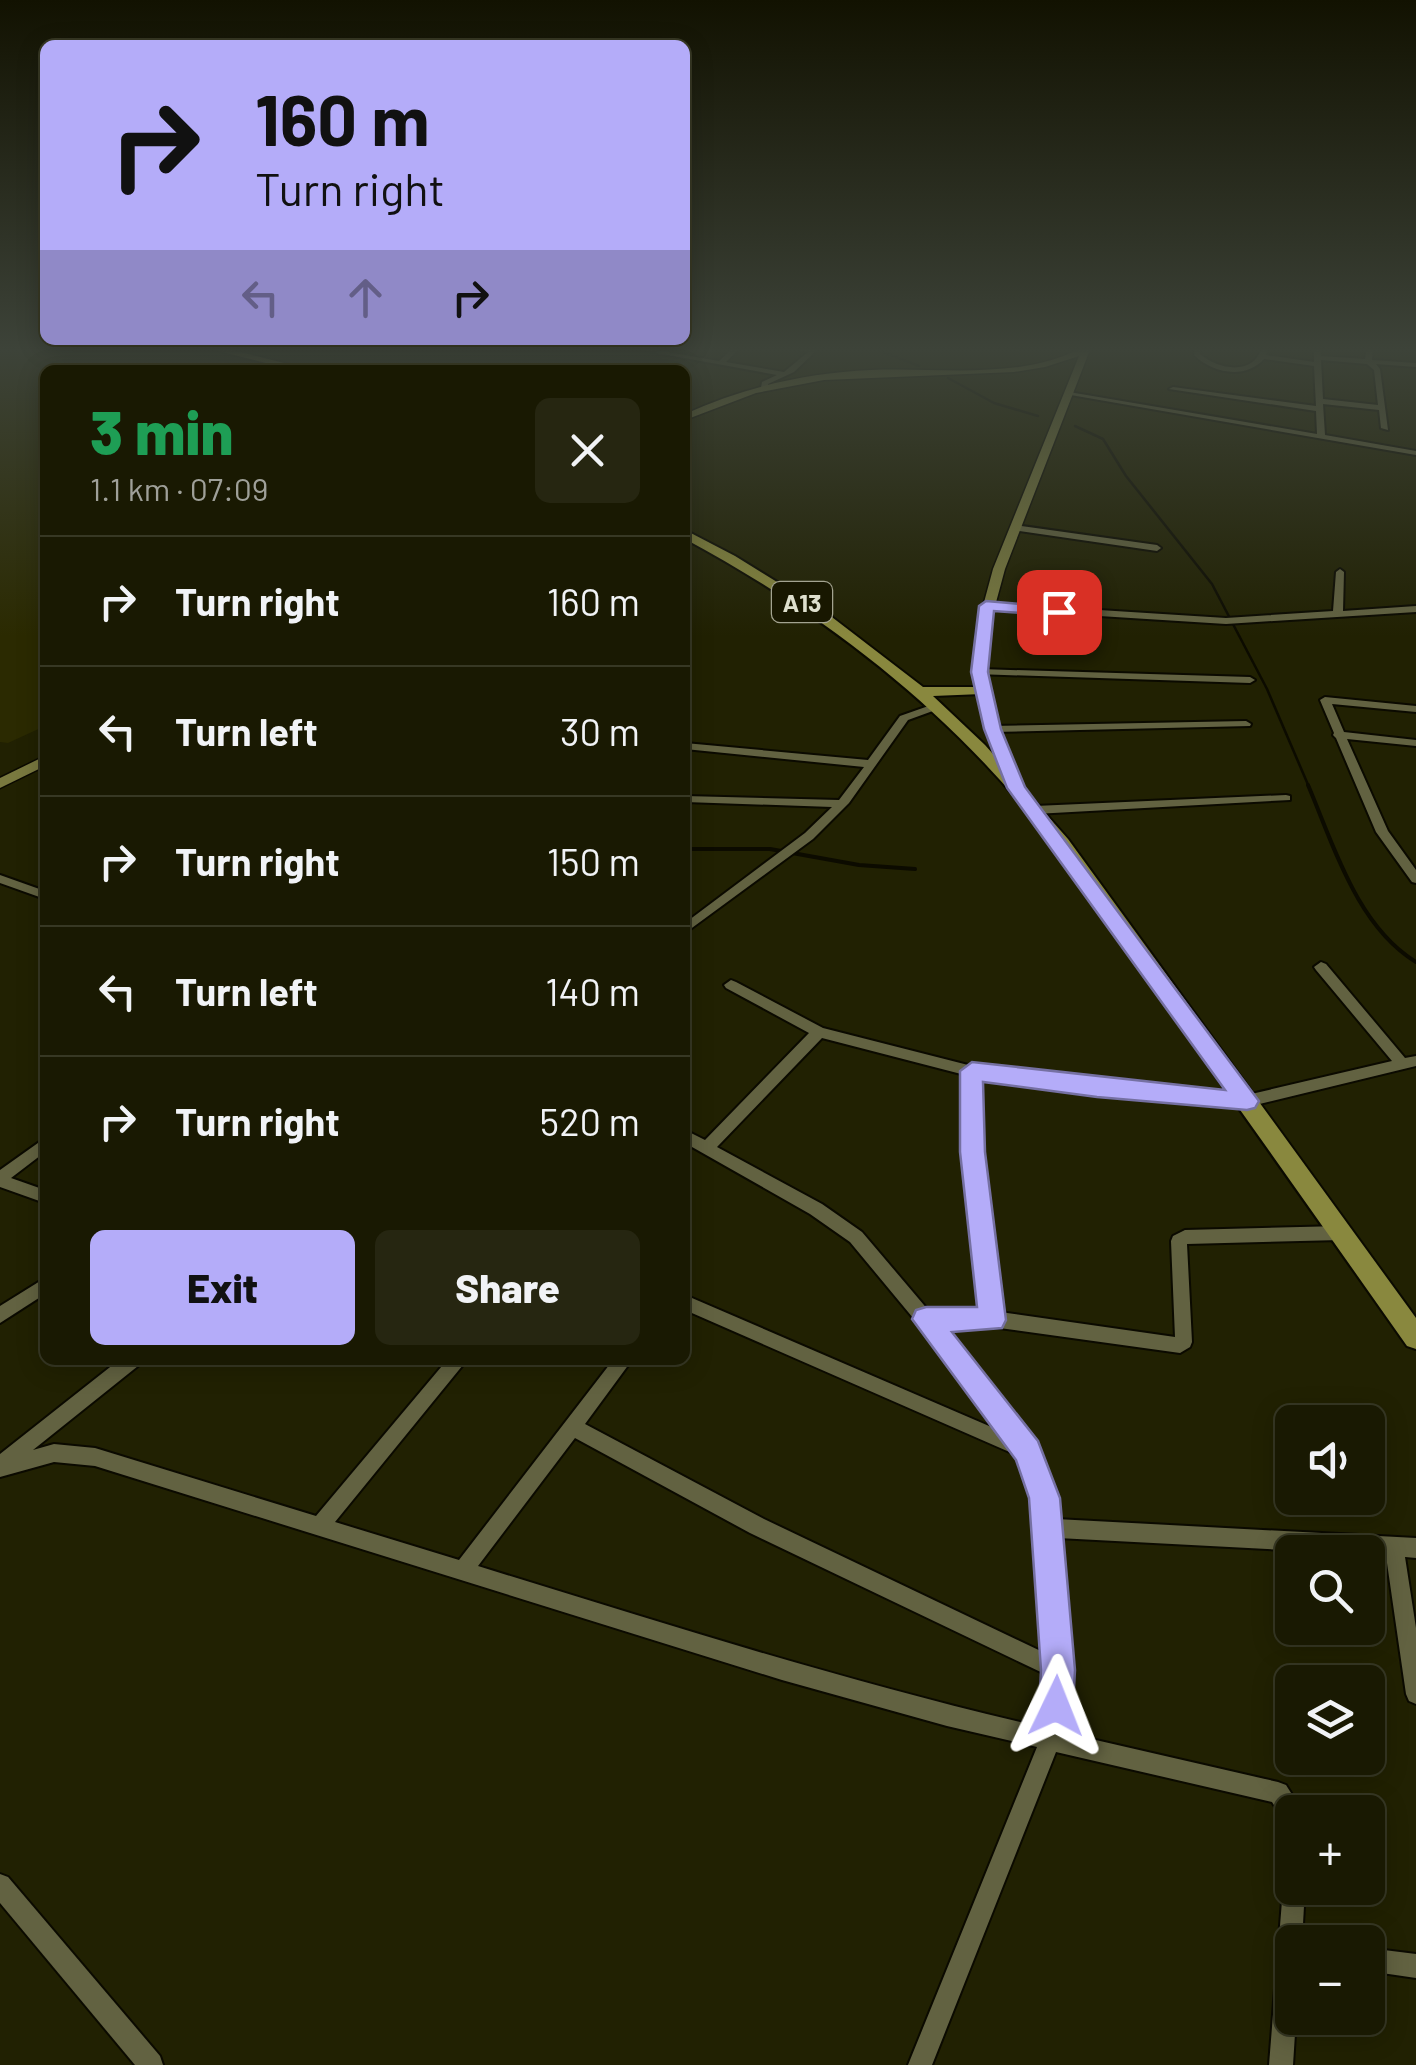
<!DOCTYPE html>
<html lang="en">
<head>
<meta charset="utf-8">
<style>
	body { margin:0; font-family:Barlow,sans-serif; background:#262611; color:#f1f3f6; height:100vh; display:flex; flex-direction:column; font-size:38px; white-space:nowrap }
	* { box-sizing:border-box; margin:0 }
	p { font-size:32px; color:#9fa099 }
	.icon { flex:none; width:55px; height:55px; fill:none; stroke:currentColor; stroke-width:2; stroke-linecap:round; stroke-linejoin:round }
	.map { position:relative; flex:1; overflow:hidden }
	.panel { position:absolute; left:40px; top:365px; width:650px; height:1000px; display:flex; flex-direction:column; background:#191902; border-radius:15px; box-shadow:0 5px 25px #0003,0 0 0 2px #373824 }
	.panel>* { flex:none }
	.guide { position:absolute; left:40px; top:40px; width:650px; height:305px; border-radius:15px; box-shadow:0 5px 25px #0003,0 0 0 2px #373824; background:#b4acf9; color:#111; overflow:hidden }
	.controls { position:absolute; left:1275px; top:1405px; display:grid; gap:20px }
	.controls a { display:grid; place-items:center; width:110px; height:110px; border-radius:15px; background:#191902; box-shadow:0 5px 25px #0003,0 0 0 2px #373824; font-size:50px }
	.pin { position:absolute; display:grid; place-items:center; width:85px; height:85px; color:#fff; margin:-42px; border-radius:20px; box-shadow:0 5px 15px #0006 }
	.me { position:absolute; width:110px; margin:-55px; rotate:2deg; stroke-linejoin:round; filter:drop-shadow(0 0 8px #0008) }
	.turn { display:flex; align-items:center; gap:35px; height:210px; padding:0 50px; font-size:45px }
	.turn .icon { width:130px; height:130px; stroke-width:2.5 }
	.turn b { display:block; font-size:70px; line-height:85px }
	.lanes { display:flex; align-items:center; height:95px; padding:0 50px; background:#0003; justify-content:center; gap:50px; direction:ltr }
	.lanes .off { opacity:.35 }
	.round { display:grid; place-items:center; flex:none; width:105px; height:105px; border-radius:15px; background:#262611 }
	.headline { display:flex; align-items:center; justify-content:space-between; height:170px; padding:0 50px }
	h1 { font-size:60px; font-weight:800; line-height:75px; color:#1e9e55 }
	.primary-button { display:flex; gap:20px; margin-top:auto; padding:20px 50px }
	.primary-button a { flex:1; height:115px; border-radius:15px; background:#b4acf9; color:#111; font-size:40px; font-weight:800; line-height:115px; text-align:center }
	.primary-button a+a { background:#262611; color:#f1f3f6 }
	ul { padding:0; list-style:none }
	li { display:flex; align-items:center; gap:30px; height:130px; padding:0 50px; border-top:2px solid #373824 }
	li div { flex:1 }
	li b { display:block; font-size:38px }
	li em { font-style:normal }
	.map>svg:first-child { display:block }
</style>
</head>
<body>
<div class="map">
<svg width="1416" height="2065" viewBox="0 0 1416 2065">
	<rect width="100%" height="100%" fill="#212102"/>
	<path fill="#2b2a01" d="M0,347H160L260,370H45V726L8,743L0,742Z"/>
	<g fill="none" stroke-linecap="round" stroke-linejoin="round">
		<g stroke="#0c0b00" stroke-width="2.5">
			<path d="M871,347L919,366"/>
			<path d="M948,378L994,403L1038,416"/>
			<path d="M1075,426L1103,439L1126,476L1212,584L1267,689L1309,787"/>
		</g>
		<g stroke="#0c0b00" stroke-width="4">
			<path d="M1308,785C1334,846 1357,926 1416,962"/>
			<path d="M685,849H770L859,865L915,869"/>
		</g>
		<g stroke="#0b0a00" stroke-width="4">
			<g id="minor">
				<path d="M624,347H638L719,361L734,347H741L726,362L784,372L808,352L783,347L811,349L820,347L794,372L768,384L769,388L765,390L761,388L762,382L777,375Z"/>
				<path d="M1195,347H1201L1200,354C1219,370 1254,376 1262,347H1268L1266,355L1314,362V347H1320L1321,356L1365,359L1367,347H1373L1372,360L1416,363V367L1376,364L1380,369L1388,430L1381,428L1379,410L1323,404L1325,435L1416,451V455L1065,394L1069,392L1317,434L1316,411L1169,389L1173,387L1316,406L1314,366L1264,359C1245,380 1212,373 1194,355ZM1321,360L1367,364L1374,370L1378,405L1323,399Z"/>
				<path d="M1015,525L1157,545L1161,548L1157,551L1012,530V526Z"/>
				<path d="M1340,569L1344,572L1343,611L1416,606V612L1226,624L987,609L982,606L987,603L1226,618L1333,611L1336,572Z"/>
				<path d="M980,669L1250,677L1255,680L1250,683L976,674V670Z"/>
				<path d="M1325,697L1416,706V712L1332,704L1344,732L1416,740V746L1347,739L1388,831L1416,870V883L1412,882L1376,832L1336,738L1333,735L1334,733L1320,700Z"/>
				<path d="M937,703L941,704V708L908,720L849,803L813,839L685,933V923L805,833L832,807L685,802V796L839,800L864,767L685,749V743L868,760L900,716Z"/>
				<path d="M1246,721L1251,724L1250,726L992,732L987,729L992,726Z"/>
				<path d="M1286,795L1290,796V800L1035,814L1029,810L1035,806Z"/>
				<path d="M0,875L45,891V899L0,883Z"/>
				<path d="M1321,962L1326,964L1405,1058L1416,1056V1066L1247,1107L1097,1094L979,1077L980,1151L1000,1312L1175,1337L1171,1241L1173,1236L1185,1230L1341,1226L1347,1228L1349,1233L1347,1238L1341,1240L1187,1244L1192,1342L1190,1347L1180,1353L992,1327H941C988,1382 1050,1443 1056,1519L1416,1538V1558L1405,1557L1416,1628V1704L1409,1701L1406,1694L1386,1556L1368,1555V1552H1324L1058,1538L1068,1670L1061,1732L1278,1782L1286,1785L1303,1812H1292V1824L1284,1821L1272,1802L1056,1752L932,2065H908L1037,1747L947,1726L782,1680L95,1466L54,1462L0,1477V1454L119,1360H141L138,1366L33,1450L54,1444L95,1448L316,1516L447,1360H467L335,1522L459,1560L613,1360H632L585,1424L764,1519L1047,1654L1036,1498L1021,1457L685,1310V1295L1003,1432L977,1395L850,1242L810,1214L685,1143V1130L705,1140L809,1033L726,988L724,985L731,980L736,982L823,1028L972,1066L1097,1082L1247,1095L1392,1061L1316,970L1314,967ZM822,1038L965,1075L966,1151L983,1311H929L862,1232L822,1204L717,1147ZM575,1438L750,1533L1047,1675L1041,1727C851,1683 665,1624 478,1566Z"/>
				<path d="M45,1138V1152L11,1178L45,1190V1203L0,1187V1170Z"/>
				<path d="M45,1278V1294L0,1323V1306Z"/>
				<path d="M0,1874L8,1877L160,2056L163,2065H135L0,1903Z"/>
				<path d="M1292,1877V1888H1305L1302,1942H1292V2018H1296L1293,2065H1269L1283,1888L1286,1880Z"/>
				<path d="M1368,1948L1416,1954V1978L1368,1971Z"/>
			</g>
		</g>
		<g stroke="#0b0a00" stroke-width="3">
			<g id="major">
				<path d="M1083,347H1091L1005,569L988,632V690L999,729L1023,787L1016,791L1009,787L985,729L976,690V632L993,569L1079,356L1045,367L1014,372L824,380L756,393L685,420V414C744,387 806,373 871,370C940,367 1021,381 1083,347Z"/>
				<path d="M45,756V766L0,788V778Z"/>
			</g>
		</g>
		<g stroke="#0b0a00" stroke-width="4">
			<g id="highway">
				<path d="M203,347H220L312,370H294Z"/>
				<path d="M685,530L735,556L824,611L923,687H987L989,690L982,694L933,696L985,745L1068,839L1416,1318V1349L1407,1346C1333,1241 1259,1136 1184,1031C1133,959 1087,884 1031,816C936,700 817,610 685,539Z"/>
			</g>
		</g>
		<use href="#minor" fill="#626241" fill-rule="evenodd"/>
		<use href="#major" fill="#79793f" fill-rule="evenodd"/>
		<use href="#highway" fill="#89883e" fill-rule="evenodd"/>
	</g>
	<linearGradient id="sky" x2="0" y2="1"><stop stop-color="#121201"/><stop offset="0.55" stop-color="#3d4339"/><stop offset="1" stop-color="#3d4339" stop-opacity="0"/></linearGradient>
	<rect width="1416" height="636" fill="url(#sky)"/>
	<path fill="#b4acf9" stroke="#7570a2" stroke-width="2.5" d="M986,601L1059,607L1067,612L1059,616L994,611L988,672L1001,729L1025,787L1259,1101L1255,1108L1247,1110L1097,1097L983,1082L985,1152L1006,1320L1002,1328L952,1332L1038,1441L1060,1498L1075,1670L1073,1706L1068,1719L1056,1724L1044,1719L1039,1706L1041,1670L1029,1498L1016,1460L912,1319L916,1310L926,1307H977L960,1152V1071L972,1062L1225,1090L1007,788L984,729L971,672L979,606Z"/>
	<g text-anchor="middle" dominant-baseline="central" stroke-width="9" stroke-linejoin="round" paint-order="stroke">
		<rect fill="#181700" stroke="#a3a390" stroke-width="2.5" x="772" y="582" width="60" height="40" rx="8"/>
		<g font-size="25" font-weight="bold" fill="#dedfcd">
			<text x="802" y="602">A13</text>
		</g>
	</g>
</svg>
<div class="controls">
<a><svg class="icon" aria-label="sound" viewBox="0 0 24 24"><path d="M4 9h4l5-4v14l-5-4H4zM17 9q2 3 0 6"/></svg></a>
<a><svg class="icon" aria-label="search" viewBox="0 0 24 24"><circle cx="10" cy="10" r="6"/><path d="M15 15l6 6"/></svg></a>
<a><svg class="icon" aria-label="layers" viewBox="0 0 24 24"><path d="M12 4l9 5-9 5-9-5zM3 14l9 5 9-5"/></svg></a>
<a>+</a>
<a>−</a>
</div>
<div class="pin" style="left:1059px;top:612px;background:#d93025"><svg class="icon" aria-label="arrive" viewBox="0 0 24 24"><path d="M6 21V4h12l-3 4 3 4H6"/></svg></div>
<svg class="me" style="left:1056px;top:1706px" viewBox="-20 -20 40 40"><path d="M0-17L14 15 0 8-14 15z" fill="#b4acf9" stroke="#fff" stroke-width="4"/></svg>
<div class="guide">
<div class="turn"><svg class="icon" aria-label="right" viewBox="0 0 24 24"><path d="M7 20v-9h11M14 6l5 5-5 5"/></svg><div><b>160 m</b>Turn right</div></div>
<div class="lanes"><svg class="icon off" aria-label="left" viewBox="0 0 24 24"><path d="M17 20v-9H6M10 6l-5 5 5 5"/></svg><svg class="icon off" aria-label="ahead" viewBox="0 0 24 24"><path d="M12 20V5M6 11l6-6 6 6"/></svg><svg class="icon" aria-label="right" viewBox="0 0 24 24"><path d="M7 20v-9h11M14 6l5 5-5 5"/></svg></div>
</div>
<section class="panel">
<div class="headline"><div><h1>3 min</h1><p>1.1 km · 07:09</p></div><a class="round"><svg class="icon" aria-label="close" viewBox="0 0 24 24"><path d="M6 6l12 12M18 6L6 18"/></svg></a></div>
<ul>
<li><svg class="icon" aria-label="right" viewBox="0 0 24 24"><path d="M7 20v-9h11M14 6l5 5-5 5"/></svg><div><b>Turn right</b></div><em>160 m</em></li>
<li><svg class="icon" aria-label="left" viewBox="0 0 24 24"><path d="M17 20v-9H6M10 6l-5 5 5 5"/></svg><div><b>Turn left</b></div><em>30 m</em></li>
<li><svg class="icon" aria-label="right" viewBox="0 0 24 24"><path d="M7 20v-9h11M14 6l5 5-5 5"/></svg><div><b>Turn right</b></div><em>150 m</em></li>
<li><svg class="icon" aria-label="left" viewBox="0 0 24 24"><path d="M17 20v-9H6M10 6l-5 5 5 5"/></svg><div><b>Turn left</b></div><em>140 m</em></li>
<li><svg class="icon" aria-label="right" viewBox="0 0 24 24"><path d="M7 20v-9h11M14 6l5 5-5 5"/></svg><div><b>Turn right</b></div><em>520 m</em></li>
</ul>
<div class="primary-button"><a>Exit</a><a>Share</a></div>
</section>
</div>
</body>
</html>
